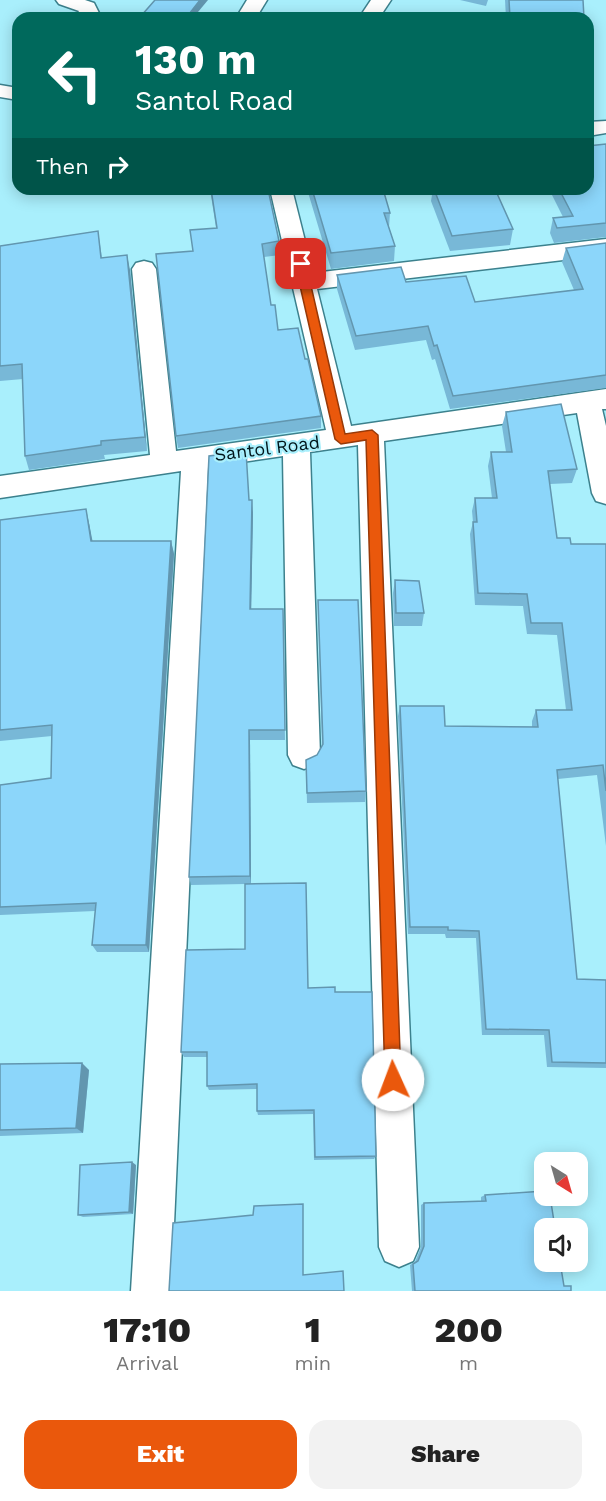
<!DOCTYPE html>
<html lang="en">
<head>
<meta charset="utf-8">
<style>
	body { margin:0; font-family:"Work Sans",sans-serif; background:#f2f2f2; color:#222; height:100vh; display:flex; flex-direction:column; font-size:22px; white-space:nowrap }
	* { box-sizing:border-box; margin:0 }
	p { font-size:20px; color:#767676 }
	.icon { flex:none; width:33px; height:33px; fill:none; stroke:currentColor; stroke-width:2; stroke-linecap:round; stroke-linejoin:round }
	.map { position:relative; height:1291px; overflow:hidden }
	.drawer { display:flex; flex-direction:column; background:#fff; flex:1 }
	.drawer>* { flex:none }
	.guide { position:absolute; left:12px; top:12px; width:582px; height:183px; border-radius:18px; box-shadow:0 3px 15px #0003; background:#00695c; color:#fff; overflow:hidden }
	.needle { width:39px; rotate:143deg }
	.tools { position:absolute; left:534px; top:1152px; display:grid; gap:12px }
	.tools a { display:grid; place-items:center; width:54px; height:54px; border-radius:12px; background:#fff; box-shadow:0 3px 15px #0003; font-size:30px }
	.pin { position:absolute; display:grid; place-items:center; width:51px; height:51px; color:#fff; margin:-26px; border-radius:12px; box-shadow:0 3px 9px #0006 }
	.me { position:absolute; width:66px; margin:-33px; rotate:358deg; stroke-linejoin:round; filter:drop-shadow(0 0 4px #0008) }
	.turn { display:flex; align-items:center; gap:21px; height:126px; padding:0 24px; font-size:27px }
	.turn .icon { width:78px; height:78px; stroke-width:2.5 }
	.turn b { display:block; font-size:42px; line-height:51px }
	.then { display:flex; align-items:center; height:57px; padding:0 24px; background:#0003; gap:12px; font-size:22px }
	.eta { display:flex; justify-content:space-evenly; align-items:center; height:102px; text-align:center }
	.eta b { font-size:36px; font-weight:800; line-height:42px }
	.cta { display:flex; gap:12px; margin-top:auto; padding:12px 24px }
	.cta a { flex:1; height:69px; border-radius:18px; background:#ea580c; color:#fff; font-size:24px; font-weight:800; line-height:69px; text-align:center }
	.cta a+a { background:#f2f2f2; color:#222 }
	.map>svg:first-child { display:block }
</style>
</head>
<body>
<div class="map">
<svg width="606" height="1291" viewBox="0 0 606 1291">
	<rect width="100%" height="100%" fill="#a9effc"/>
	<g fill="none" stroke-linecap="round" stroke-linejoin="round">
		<g stroke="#3c818d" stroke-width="3">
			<g id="minor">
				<path d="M56,0H85L94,3L99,13L95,18H75L79,11L59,4Z"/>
				<path d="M247,0H267L256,18H236Z"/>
				<path d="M371,0H391L379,18H359Z"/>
				<path d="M0,85L18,88V100L0,97Z"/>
				<path d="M606,121V133L588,136V122Z"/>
				<path d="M270,189H292L313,273L606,239V255L317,289L351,426L606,389V409H602L606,426V504L596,501L592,493L577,413L384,441L419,1247L413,1261L399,1267L385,1261L379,1247L358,445L310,452L320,755L315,765L304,769L293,765L288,755L283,456L208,467L171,1291H131L181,471L0,498V476L150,455L132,269L136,263L144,261L152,263L156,269L176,451L326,430Z"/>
			</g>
		</g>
		<use href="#minor" fill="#fff" fill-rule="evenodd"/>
	</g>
	<g fill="#78b8d7">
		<path d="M460,0H488L486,6Z"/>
		<path d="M505,0H583L584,18H506Z"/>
		<path d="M606,144V237L554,243L550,233L553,218L563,217L549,189H588Z"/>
		<path d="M210,189H268L279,241L280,255L264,257L271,305L278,330L305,359L321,416V428L178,448L176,436L193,251L216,228Z"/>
		<path d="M307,189H383L390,213L389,227L395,246L394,261L331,269Z"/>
		<path d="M433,189H495L513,229L510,245L450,251L431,201Z"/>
		<path d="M98,231L102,258L130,270L147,451L104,455L105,459L29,470L25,456L23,379L0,381V246Z"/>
		<path d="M606,243V388L450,409L435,359L432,360L426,340L355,350L337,289V275L406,282L475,302L574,290L562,262L566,248Z"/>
		<path d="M506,412L577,469L572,483L550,484L557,538L571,544H606V846L597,775L558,779L577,979L606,980V1068L547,1067L544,1035H482L476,938H446L445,934H408L398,716L400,706L445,726L532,727V721L536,710H566L557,635L527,634L523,606L475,605L470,534L473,522L472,511L475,498H492L488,466L491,452H506L502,426Z"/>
		<path d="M249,500L253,513L251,609H283L285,740H250L251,884L308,988L335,992L376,1156L374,1159L314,1160L313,1114L258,1115L257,1111V1089L209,1090L207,1086V1057H184L181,1052L245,949V884L191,885L189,877Z"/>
		<path d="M0,520L89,523L92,541H171L174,554L149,952H97L92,945L95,911L0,915V785L51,778L52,736L0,741Z"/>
		<path d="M395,580L424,613L422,626H394L393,593Z"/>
		<path d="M318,600L366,791L365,802L307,803L306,760L317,755L322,746Z"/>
		<path d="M0,1064L89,1070L83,1133L0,1136Z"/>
		<path d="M136,1165L133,1214L83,1217L78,1215Z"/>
		<path d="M485,1195L564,1286L571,1291H412L410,1265L415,1262L421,1247V1205L424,1203L481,1201V1197Z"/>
	</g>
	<g fill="#6296af">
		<path d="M200,0H208L193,18H186Z"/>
		<path d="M127,255L130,270L147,451L145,437Z"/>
		<path d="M252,500L253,513L251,620L250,609Z"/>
		<path d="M86,509L89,523L95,554L91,541Z"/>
		<path d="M171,541L174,554L149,952L146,945Z"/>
		<path d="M249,730L250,740L251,884L250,876Z"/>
		<path d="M82,1063L89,1070L83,1133L76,1128Z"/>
		<path d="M132,1162L136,1165L133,1214L129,1212Z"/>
	</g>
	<g fill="#8cd6fa" stroke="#6296af" stroke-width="1.5">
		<path d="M155,0H200L186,18H157L141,16Z"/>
		<path d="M509,0H583L584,18H510Z"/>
		<path d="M606,144V223L557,228L553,218L573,216L559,189H588V146Z"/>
		<path d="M211,189H268L279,241L262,244L271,305H275L278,330L298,328L305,359H308L321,416L176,436L156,254L193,251L190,230L217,228Z"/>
		<path d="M312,189H383L390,213H384L395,246L331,253Z"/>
		<path d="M434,189H495L513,229L452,236Z"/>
		<path d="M98,231L101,258L127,255L145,437L101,441V445L25,456L22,364L0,366V246Z"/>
		<path d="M606,243V375L453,396L437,345L434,346L428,326L356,336L337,275L401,267L406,282L466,276L475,302L583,289L566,248Z"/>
		<path d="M561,404L577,469L548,471L557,538H570L571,544H606V791L603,765L557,770L577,979L606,980V1063L552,1062L549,1030L486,1029L479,931L448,930V927H410L400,706H444L445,726L538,727L536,710H572L562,623H531L527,594L478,593L473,522H477L475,498H497L491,452H512L506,412Z"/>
		<path d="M246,451L249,500H252L250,609H283L285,730H249L250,876L189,877L209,456Z"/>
		<path d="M86,509L91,541H171L146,945H92L96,903L0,907V785L51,778L52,725L0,730V520Z"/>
		<path d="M395,580L419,581L424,613H396Z"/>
		<path d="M318,600H358L366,791L307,793L306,760L317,755L323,744Z"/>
		<path d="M306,883L308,988L335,987V992H372L376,1156L315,1157L314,1110L257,1111V1084L207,1086V1052H181L186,950L245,949V884Z"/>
		<path d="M82,1063L76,1128L0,1130V1064Z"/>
		<path d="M132,1162L129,1212L78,1215L80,1165Z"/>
		<path d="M544,1191V1196H550L555,1228H544V1262H560L564,1286H571V1291H415L413,1264L418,1261L424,1246V1203L486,1201L485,1195Z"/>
		<path d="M303,1204V1275L343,1271L344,1291H169L173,1223L253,1215L254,1206Z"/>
	</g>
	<path fill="#ea580c" stroke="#983908" stroke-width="1.5" d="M301,260L306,264L345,434L372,430L378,435L401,1080L399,1086L393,1088L387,1086L385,1080L366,440L341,444L335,439L295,264Z"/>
	<g text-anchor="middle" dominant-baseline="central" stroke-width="4.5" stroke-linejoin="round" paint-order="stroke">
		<g font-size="18" fill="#00151a" stroke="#a9effc">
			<text transform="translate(267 448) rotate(-7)">Santol Road</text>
		</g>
	</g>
</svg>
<div class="tools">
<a><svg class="needle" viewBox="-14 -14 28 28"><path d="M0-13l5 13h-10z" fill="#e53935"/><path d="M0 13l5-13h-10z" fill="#767676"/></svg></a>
<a><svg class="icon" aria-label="sound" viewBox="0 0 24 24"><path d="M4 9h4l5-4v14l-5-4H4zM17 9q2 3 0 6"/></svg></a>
</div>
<div class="pin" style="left:301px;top:264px;background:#d93025"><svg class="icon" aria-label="arrive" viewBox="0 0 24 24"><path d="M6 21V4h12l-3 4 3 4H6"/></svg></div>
<svg class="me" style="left:393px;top:1080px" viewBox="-20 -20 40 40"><circle r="19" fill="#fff"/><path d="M0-13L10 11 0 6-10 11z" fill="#ea580c"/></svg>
<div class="guide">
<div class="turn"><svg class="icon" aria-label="left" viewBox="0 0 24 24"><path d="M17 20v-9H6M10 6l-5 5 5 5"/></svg><div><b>130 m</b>Santol Road</div></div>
<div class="then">Then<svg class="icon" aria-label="right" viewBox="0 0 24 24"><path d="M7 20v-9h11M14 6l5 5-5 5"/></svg></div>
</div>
</div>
<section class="drawer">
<div class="eta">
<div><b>17:10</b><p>Arrival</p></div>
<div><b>1</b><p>min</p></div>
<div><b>200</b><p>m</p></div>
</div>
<div class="cta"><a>Exit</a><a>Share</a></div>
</section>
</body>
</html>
